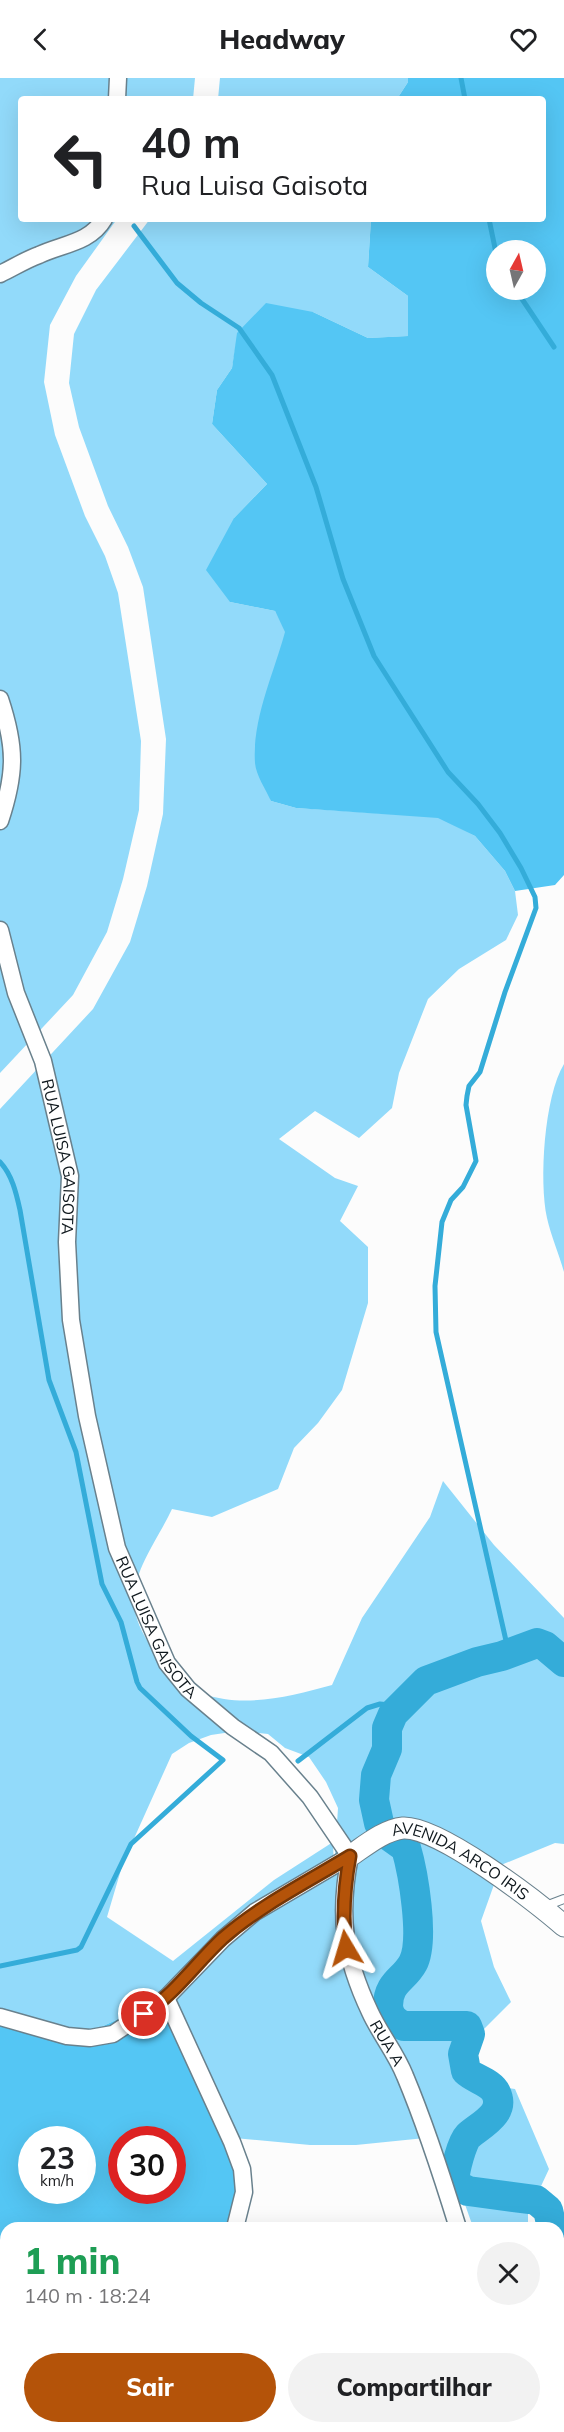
<!DOCTYPE html>
<html lang="pt">
<head>
<meta charset="utf-8">
<style>
	body { margin:0; font-family:Mulish,sans-serif; background:#f2f2f2; color:#202124; height:100vh; display:flex; flex-direction:column; font-size:22px; white-space:nowrap }
	* { box-sizing:border-box; margin:0 }
	p { font-size:20px; color:#757577 }
	.icon { flex:none; width:33px; height:33px; fill:none; stroke:currentColor; stroke-width:2; stroke-linecap:round; stroke-linejoin:round }
	.map { position:relative; flex:1; overflow:hidden }
	.side { position:absolute; left:0px; top:2144px; width:564px; height:212px; display:flex; flex-direction:column; background:#fff; border-radius:18px 18px 0 0; box-shadow:0 6px 24px #0002 }
	.side>* { flex:none }
	.guide { position:absolute; left:18px; top:18px; width:528px; height:126px; border-radius:6px; box-shadow:0 6px 24px #0002; background:#fff; color:#202124; overflow:hidden }
	.needle { width:39px; rotate:8deg }
	.tools { position:absolute; left:486px; top:162px; display:grid; gap:12px }
	.tools a { display:grid; place-items:center; width:60px; height:60px; border-radius:50%; background:#fff; box-shadow:0 6px 24px #0002; font-size:30px }
	.speed { position:absolute; left:18px; top:2048px; display:flex; gap:12px; font-size:30px; font-weight:700; text-align:center }
	.speed>* { display:grid; place-content:center; width:78px; height:78px; border-radius:50%; background:#fff; box-shadow:0 6px 24px #0002; line-height:1 }
	.speed small { font-size:15px; font-weight:400 }
	.speed .limit { border:9px solid #d22; background:#fff; color:#111 }
	.pin { position:absolute; display:grid; place-items:center; width:51px; height:51px; color:#fff; margin:-26px; border:3px solid #fff; border-radius:50%; box-shadow:0 2px 6px #0007 }
	.me { position:absolute; width:66px; margin:-33px; rotate:353deg; stroke-linejoin:round; filter:drop-shadow(0 0 4px #0008) }
	.turn { display:flex; align-items:center; gap:21px; height:126px; padding:0 24px; font-size:27px }
	.turn .icon { width:78px; height:78px; stroke-width:2.5 }
	.turn b { display:block; font-size:42px; line-height:51px }
	.round { display:grid; place-items:center; flex:none; width:63px; height:63px; border-radius:32px; background:#f2f2f2 }
	.summary { display:flex; align-items:center; justify-content:space-between; height:102px; padding:0 24px }
	h1 { font-size:36px; font-weight:800; line-height:45px; color:#1e9e55 }
	.cta { display:flex; gap:12px; margin-top:auto; padding:12px 24px }
	.cta a { flex:1; height:69px; border-radius:36px; background:#b45309; color:#fff; font-size:24px; font-weight:800; line-height:69px; text-align:center }
	.cta a+a { background:#f2f2f2; color:#202124 }
	header { display:flex; justify-content:space-between; align-items:center; height:78px; padding:0 24px; background:#fff; font-size:27px; font-weight:800 }
	.map>svg:first-child { display:block }
</style>
</head>
<body>
<header><svg class="icon" aria-label="back" viewBox="0 0 24 24"><path d="M15 5l-7 7 7 7"/></svg>Headway<svg class="icon" aria-label="heart" viewBox="0 0 24 24"><path d="M12 20l-8-8c-3-5 5-10 8-4 3-6 11-1 8 4z"/></svg></header>
<div class="map">
<svg width="564" height="2354" viewBox="0 0 564 2354">
	<rect width="100%" height="100%" fill="#fcfcfc"/>
	<g fill="#92dafa" fill-rule="evenodd">
		<path d="M0,0H195L193,21H21V141H117L76,198L50,247L44,304L55,357L85,438L105,478L118,515L141,663L139,732L123,801L107,854L73,917L0,995Z"/>
		<path d="M220,0H408V4L397,21H218Z"/>
		<path d="M150,141H371L368,189L408,218L409,258L368,260L313,234L238,255L232,290L217,312L212,346L267,406L234,440L230,524L275,533L286,554L260,639L256,661L271,723L296,730L438,739L475,758L505,793L515,813L518,837L506,862L459,891L428,921L399,995L392,1030L359,1060L315,1033L279,1061L335,1100L358,1108L340,1143L368,1169V1225L342,1312L318,1345L294,1370L278,1411L212,1439L172,1431C159,1459 136,1488 134,1519C133,1538 142,1555 152,1570C156,1578 161,1587 167,1593C213,1638 278,1622 332,1607L362,1540L430,1439L443,1403L494,1467L564,1540V1766L555,1765L501,1787L481,1843L494,1889L511,1924L464,1971L475,2005L515,2011L549,2091L528,2136V2149H473L452,2090L435,2059L356,2067H310L234,2060L162,1921L90,1954L47,1946L0,1932V1031L93,931L130,864L147,808L163,736L166,661L143,509L128,469L108,428L79,349L69,305L74,256L96,212ZM238,1653L268,1656L285,1670L309,1679L326,1704L338,1730L334,1792L333,1764L274,1802L173,1883L107,1839L123,1785L172,1676L189,1665L211,1657Z"/>
		<path d="M564,986V1194C559,1176 551,1158 547,1140C539,1103 544,1019 564,986Z"/>
		<path d="M564,2179V2354H470L469,2349H558V2180Z"/>
	</g>
	<g fill="#54c6f4" fill-rule="evenodd">
		<path d="M408,0H564V797L555,807L515,813L505,793L475,758L438,740L296,730L271,723C266,712 256,697 255,685C252,641 274,595 285,554L275,533L230,524L206,492L234,440L267,406L212,346L217,312L232,290L237,255L266,225L313,234L368,260L408,258V218L368,189L371,141H543V21H397L408,4ZM496,172H536V212H496Z"/>
		<path d="M162,1921L247,2093L231,2149L6,2150V2349H100L98,2354H0V1932L47,1946L90,1954ZM32,2061H82V2112H32ZM122,2061H172V2112H122Z"/>
		<path d="M171,2349H469L470,2354H182Z"/>
	</g>
	<g fill="none" stroke-linecap="round" stroke-linejoin="round">
		<g stroke="#34acd9" stroke-width="5">
			<path d="M461,0L465,21"/>
			<path d="M489,141L496,175"/>
			<path d="M134,148L177,205L201,225L239,250L272,297L316,409L343,501L374,578L448,694L478,726L500,755L521,790L535,819L536,830L505,914L480,994L469,1008L467,1018L466,1027L476,1083L463,1109L451,1122L442,1144L435,1208L436,1254L509,1576"/>
			<path d="M516,212L554,269"/>
			<path d="M0,1084C12,1097 16,1114 20,1132L49,1302L76,1374L102,1506L121,1544L137,1604L140,1610L191,1658L223,1682L131,1766L81,1869L77,1872L0,1888"/>
			<path d="M298,1683L367,1630L380,1626L401,1628"/>
		</g>
		<g stroke="#34acd9" stroke-width="30">
			<path d="M552,2150L548,2132L536,2122L468,2113L458,2108L455,2102C454,2094 462,2064 468,2058C480,2047 506,2036 496,2015C491,2004 474,2001 466,1993L463,1976L470,1956L467,1948H404C395,1944 389,1939 388,1928C388,1904 404,1902 413,1885C425,1862 413,1794 406,1770L385,1755L379,1745L374,1722L376,1697L387,1671V1650L393,1636L426,1603L477,1584L502,1578L537,1565L545,1568L564,1584"/>
			<path d="M558,2218L564,2235"/>
			<path d="M558,2269L564,2257"/>
			<path d="M476,2354L483,2349"/>
		</g>
		<g stroke="#69818d" stroke-width="10">
			<path id="service" d="M543,1829L564,1821"/>
		</g>
		<g stroke="#69818d" stroke-width="19">
			<g id="minor">
				<path d="M117,21L118,0"/>
				<path d="M0,196C13,190 25,182 39,177C62,166 90,165 104,141"/>
				<path d="M0,621C16,669 16,695 0,743"/>
				<path id="s1" d="M0,852L16,915L43,983L70,1098L67,1164L71,1242L87,1338L117,1470L167,1585L188,1611L233,1649L271,1675L310,1719L350,1778"/>
				<path id="s2" d="M350,1778C338,1838 344,1879 370,1934C380,1956 396,1975 405,1998C426,2048 442,2098 458,2150"/>
				<path d="M166,1920L232,2064L242,2091L244,2114L235,2150"/>
				<path d="M0,1939L67,1958L90,1960L113,1956L166,1920L223,1861L255,1834L350,1778"/>
				<path d="M0,2226L6,2227"/>
				<path d="M105,2354L109,2349"/>
				<path d="M445,2354L448,2349"/>
			</g>
		</g>
		<g stroke="#69818d" stroke-width="23">
			<g id="tertiary">
				<path id="s3" d="M350,1778C365,1768 384,1752 403,1750C438,1748 536,1823 564,1848"/>
			</g>
		</g>
		<use href="#service" stroke="#fff" stroke-width="8"/>
		<use href="#minor" stroke="#fff" stroke-width="16"/>
		<use href="#tertiary" stroke="#fff" stroke-width="21"/>
	</g>
	<g fill="none" stroke-linecap="round" stroke-linejoin="round">
		<g stroke="#753606" stroke-width="15">
			<path id="route" d="M144,1936C175,1916 196,1885 223,1860C261,1827 307,1804 350,1778C344,1810 342,1838 346,1870"/>
		</g>
		<use href="#route" stroke="#b45309" stroke-width="10"/>
	</g>
	<g text-anchor="middle" dominant-baseline="central" stroke-width="4.5" stroke-linejoin="round" paint-order="stroke">
		<g font-size="16" fill="#0f181d" stroke="#fcfcfc">
			<text stroke="none"><textPath href="#s1" startOffset="236">RUA LUISA GAISOTA</textPath></text>
			<text stroke="none"><textPath href="#s1" startOffset="722">RUA LUISA GAISOTA</textPath></text>
			<text stroke="none"><textPath href="#s3" startOffset="126">AVENIDA ARCO IRIS</textPath></text>
			<text stroke="none"><textPath href="#s2" startOffset="196">RUA A</textPath></text>
		</g>
	</g>
</svg>
<div class="tools">
<a><svg class="needle" viewBox="-14 -14 28 28"><path d="M0-13l5 13h-10z" fill="#e53935"/><path d="M0 13l5-13h-10z" fill="#757577"/></svg></a>
</div>
<div class="speed"><div>23<small>km/h</small></div><div class="limit">30</div></div>
<div class="pin" style="left:144px;top:1936px;background:#d93025"><svg class="icon" aria-label="arrive" viewBox="0 0 24 24"><path d="M6 21V4h12l-3 4 3 4H6"/></svg></div>
<svg class="me" style="left:346px;top:1870px" viewBox="-20 -20 40 40"><path d="M0-17L14 15 0 8-14 15z" fill="#b45309" stroke="#fff" stroke-width="4"/></svg>
<div class="guide">
<div class="turn"><svg class="icon" aria-label="left" viewBox="0 0 24 24"><path d="M17 20v-9H6M10 6l-5 5 5 5"/></svg><div><b>40 m</b>Rua Luisa Gaisota</div></div>
</div>
<section class="side">
<div class="summary"><div><h1>1 min</h1><p>140 m · 18:24</p></div><a class="round"><svg class="icon" aria-label="close" viewBox="0 0 24 24"><path d="M6 6l12 12M18 6L6 18"/></svg></a></div>
<div class="cta"><a>Sair</a><a>Compartilhar</a></div>
</section>
</div>
</body>
</html>
